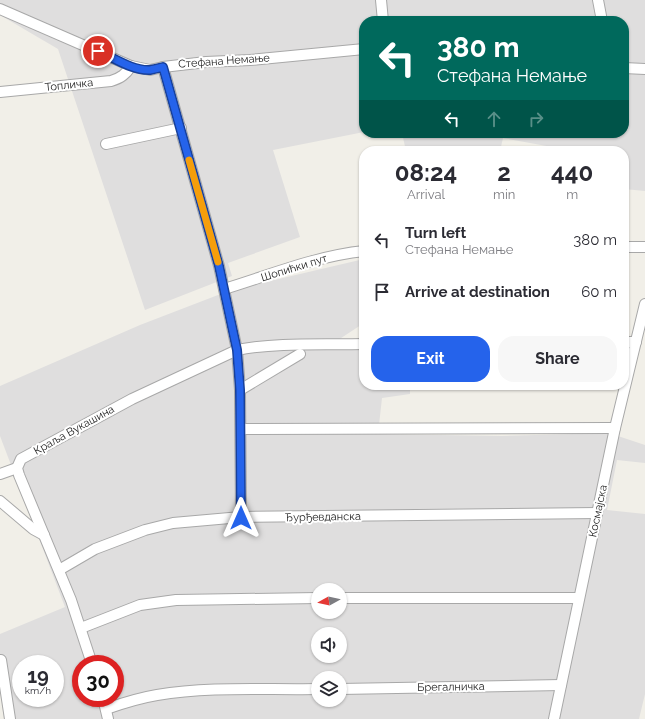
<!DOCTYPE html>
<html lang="en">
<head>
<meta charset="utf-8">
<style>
	body { margin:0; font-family:Raleway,sans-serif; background:#f7f7f7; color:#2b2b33; height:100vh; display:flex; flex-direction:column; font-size:15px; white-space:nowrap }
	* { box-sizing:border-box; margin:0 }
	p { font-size:13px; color:#7c7c81 }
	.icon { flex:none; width:22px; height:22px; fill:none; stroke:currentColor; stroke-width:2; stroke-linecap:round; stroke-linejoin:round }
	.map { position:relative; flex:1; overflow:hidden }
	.panel { position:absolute; left:359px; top:146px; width:270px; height:244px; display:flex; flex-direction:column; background:#fff; border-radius:16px; box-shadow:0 1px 3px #0004 }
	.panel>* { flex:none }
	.top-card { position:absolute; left:359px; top:16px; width:270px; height:122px; border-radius:16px; box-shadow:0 1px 3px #0004; background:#00695c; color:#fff; overflow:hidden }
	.needle { width:26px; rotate:262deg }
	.buttons { position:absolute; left:311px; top:583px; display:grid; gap:8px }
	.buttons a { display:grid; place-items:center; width:36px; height:36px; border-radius:50%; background:#fff; box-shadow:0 1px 3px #0004; font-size:20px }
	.speed { position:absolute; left:12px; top:655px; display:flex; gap:8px; font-size:20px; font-weight:700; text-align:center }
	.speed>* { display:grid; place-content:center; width:52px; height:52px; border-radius:50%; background:#fff; box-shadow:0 1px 3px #0004; line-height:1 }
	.speed small { font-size:10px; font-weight:400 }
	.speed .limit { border:6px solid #d22; background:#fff; color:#111 }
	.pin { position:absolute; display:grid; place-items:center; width:34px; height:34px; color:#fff; margin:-17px; border:2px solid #fff; border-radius:50%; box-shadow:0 1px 4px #0007 }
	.me { position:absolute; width:44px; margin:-22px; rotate:0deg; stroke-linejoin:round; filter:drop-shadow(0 0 3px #0008) }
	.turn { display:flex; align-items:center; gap:14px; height:84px; padding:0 12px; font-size:18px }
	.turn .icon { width:52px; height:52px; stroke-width:2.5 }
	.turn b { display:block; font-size:28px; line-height:34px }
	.lanes { display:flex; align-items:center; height:38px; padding:0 12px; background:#0003; justify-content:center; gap:20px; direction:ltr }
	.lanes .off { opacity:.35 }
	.eta { display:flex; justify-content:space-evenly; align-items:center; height:68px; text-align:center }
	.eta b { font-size:24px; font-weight:700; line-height:28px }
	.action { display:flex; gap:8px; margin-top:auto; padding:8px 12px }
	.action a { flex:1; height:46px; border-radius:16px; background:#2563eb; color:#fff; font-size:16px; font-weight:700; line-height:46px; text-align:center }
	.action a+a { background:#f7f7f7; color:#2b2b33 }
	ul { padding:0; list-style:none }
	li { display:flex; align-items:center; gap:12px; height:52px; padding:0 12px }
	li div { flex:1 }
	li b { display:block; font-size:15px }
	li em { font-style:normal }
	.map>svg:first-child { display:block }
</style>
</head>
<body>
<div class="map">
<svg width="645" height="719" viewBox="0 0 645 719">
	<rect width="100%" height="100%" fill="#f1efe8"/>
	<g fill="#dfdede" fill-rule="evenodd">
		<path d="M0,0H645V191L624,189V151H565L563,149L503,138L500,151H406L402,133H624V21H364V132L273,150L300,237L228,263L232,276L145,310L58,49L0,15Z"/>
		<path d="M364,259V323L335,342H364V385H410V394L382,398L378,434L502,436L609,433L645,445V463L617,460L607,510L645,514V694L639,719H4L0,680V634L65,607L0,436V386L140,325L231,290ZM318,590H340V612H318ZM318,634H340V656H318ZM21,664H55V698H21ZM81,664H115V698H81ZM318,678H340V700H318Z"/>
	</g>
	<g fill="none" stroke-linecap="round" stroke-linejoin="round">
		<g stroke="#a8a8a8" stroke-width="12">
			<g id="minor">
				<path d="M381,0L383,21"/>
				<path d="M598,0L602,21"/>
				<path d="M0,9L131,66L150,70L163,67L206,62L250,60L364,49"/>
				<path d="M163,67L219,266L237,350L240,390L241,517"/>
				<path d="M624,68L645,69"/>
				<path d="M0,92L111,81C121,78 126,74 131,66"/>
				<path d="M106,144L181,128"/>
				<path d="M624,247H645"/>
				<path d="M224,289C270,275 316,256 364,251"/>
				<path d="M624,342H636"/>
				<path d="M240,390L300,354"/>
				<path d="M241,429L615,428"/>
				<path d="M0,474L17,468"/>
				<path d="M0,501L33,529L44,535"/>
				<path d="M59,570L95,549L145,530L173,523L241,517L597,513"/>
				<path d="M340,598H579"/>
				<path d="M81,628L140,605L176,600L318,598"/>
				<path d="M1,660L10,719"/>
				<path d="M92,664L71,600L19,475L17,468L21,459L132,399L237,350C278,342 322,345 364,344"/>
				<path d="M340,689L561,685"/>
				<path d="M103,698L108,719"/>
				<path d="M106,709C123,703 139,698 157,695C210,686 264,690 318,689"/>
				<path d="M554,719L615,428L645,304"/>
			</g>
		</g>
		<use href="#minor" stroke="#fff" stroke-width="10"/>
	</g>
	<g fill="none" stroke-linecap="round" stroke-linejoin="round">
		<g stroke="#184099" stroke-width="10">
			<path id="route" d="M98,51C114,58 133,71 150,70C155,69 159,68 163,67L219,266L237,350L240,390L241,518"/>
		</g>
		<use href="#route" stroke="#2563eb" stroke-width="7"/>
		<path stroke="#f59e0b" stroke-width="7" d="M189,160L218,262"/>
	</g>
	<g text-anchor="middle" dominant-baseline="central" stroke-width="4" stroke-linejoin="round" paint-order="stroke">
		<g font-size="11" fill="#212121" stroke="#fff">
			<text transform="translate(224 61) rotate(-4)">Стефана Немање</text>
			<text transform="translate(69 85) rotate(-6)">Топличка</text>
			<text transform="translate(294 268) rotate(-17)">Шопићки пут</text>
			<text transform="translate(74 430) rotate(-29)">Краља Вукашина</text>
			<text transform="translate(598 511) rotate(-78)">Космајска</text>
			<text transform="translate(323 517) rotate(-1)">Ђурђевданска</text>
			<text transform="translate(451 687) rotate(-1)">Брегалничка</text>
		</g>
	</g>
</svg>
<div class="buttons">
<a><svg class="needle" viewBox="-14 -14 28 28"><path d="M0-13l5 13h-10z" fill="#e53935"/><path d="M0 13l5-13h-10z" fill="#7c7c81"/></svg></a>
<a><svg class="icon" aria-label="sound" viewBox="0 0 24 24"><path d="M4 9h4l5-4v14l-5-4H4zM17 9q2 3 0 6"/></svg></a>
<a><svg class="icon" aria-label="layers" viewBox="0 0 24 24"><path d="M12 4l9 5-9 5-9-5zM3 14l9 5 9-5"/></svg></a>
</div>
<div class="speed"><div>19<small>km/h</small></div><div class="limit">30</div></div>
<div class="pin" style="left:98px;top:51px;background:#d93025"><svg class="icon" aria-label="arrive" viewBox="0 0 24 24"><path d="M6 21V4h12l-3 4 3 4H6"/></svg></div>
<svg class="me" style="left:241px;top:518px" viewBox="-20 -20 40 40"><path d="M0-17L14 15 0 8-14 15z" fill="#2563eb" stroke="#fff" stroke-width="4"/></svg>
<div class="top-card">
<div class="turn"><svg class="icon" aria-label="left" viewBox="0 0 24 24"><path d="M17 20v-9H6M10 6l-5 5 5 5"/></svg><div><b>380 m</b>Стефана Немање</div></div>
<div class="lanes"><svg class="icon" aria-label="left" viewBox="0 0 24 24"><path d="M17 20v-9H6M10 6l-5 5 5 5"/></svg><svg class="icon off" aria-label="ahead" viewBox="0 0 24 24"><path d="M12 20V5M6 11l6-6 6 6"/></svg><svg class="icon off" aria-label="right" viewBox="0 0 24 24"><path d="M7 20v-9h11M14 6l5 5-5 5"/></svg></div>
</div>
<section class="panel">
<div class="eta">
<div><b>08:24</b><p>Arrival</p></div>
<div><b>2</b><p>min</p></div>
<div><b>440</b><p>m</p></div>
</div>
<ul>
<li><svg class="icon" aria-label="left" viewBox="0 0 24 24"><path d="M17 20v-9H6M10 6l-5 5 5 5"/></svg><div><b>Turn left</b><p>Стефана Немање</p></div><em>380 m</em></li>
<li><svg class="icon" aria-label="arrive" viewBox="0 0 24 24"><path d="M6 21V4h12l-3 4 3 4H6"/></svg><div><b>Arrive at destination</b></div><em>60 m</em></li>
</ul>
<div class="action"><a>Exit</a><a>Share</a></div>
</section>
</div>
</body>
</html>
